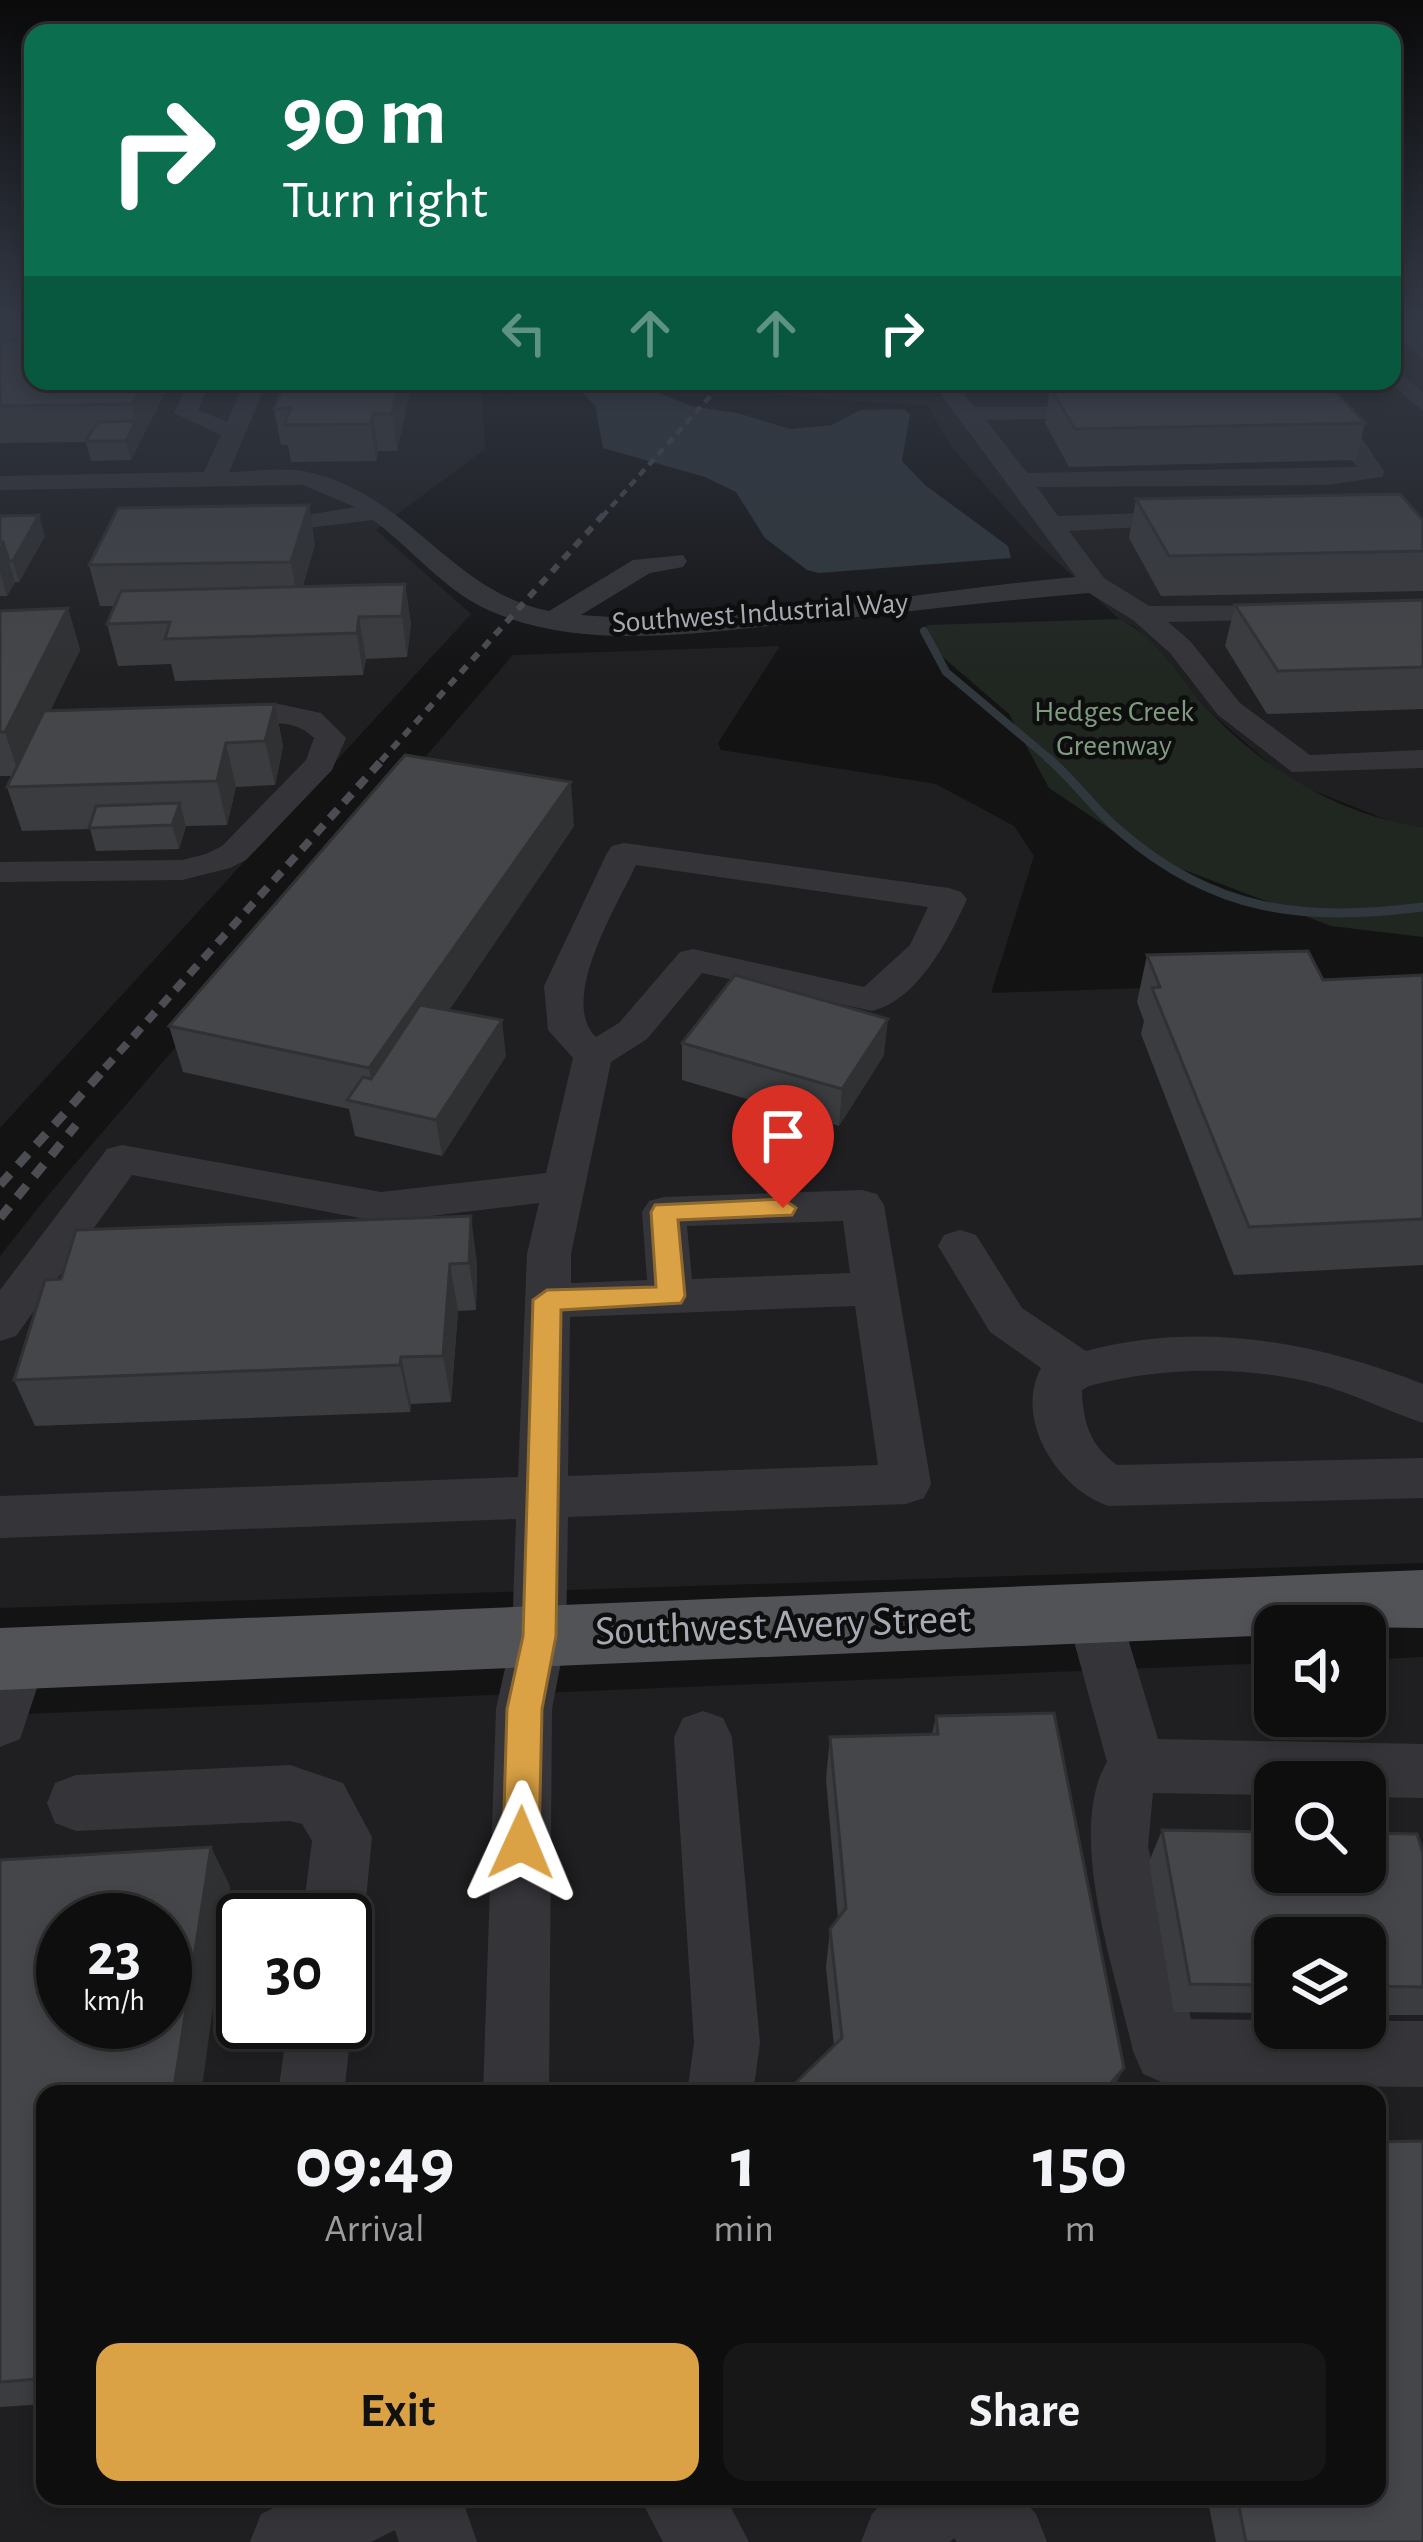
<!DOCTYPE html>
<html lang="en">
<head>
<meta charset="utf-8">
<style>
	body { margin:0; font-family:"Alegreya Sans",sans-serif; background:#171718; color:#f1f3f6; height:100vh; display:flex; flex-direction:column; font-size:45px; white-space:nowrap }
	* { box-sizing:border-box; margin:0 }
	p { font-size:39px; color:#9b9c9e }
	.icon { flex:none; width:66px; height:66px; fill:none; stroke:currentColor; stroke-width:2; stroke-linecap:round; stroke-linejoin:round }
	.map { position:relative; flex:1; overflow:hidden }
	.side { position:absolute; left:36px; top:2085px; width:1350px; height:420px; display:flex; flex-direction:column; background:#0e0e0f; border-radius:24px; box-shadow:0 6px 18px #0003,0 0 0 3px #2e2e2f }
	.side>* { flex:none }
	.guide { position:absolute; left:24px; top:24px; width:1377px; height:366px; border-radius:24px; box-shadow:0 6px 18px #0003,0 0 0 3px #2e2e2f; background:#0b6e4f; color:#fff; overflow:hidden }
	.tools { position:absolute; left:1254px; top:1605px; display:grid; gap:24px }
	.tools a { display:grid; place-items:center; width:132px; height:132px; border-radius:24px; background:#0e0e0f; box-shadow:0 6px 18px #0003,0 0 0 3px #2e2e2f; font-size:60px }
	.speed { position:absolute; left:36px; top:1893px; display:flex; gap:24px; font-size:60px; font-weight:700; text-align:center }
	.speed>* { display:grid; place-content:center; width:156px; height:156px; border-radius:50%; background:#0e0e0f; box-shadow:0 6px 18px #0003,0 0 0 3px #2e2e2f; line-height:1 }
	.speed small { font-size:30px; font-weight:400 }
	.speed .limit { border:6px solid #111; border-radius:18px; background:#fff; color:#111 }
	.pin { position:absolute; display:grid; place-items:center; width:102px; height:102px; color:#fff; margin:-123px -51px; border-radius:50% 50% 50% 0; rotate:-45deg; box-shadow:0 0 12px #0007 }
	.pin .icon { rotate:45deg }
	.me { position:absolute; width:132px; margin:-66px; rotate:1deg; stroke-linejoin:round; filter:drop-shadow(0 0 9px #0008) }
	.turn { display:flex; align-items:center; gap:42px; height:252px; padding:0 60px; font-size:54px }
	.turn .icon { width:156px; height:156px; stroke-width:2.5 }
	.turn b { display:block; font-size:84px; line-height:102px }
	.lanes { display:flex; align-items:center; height:114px; padding:0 60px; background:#0003; justify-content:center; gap:60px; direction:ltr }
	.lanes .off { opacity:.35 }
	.eta { display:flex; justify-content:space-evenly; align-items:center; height:204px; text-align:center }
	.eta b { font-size:72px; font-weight:700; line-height:84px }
	.primary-button { display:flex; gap:24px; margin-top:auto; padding:24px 60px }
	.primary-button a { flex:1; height:138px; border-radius:24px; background:#daa145; color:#111; font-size:48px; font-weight:700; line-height:138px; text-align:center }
	.primary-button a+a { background:#171718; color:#f1f3f6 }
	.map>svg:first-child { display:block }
</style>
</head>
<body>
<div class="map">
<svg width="1423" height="2542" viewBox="0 0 1423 2542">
	<rect width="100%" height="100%" fill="#131314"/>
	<g fill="#1f1f21" fill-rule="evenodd">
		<path d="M1392,320H1423V827L1397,824L1289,781L1209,711L1135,627L1119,619L1037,543L951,447L928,406L799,397L671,381H1392Z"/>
		<path d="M0,333L33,381H481L485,449L376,530L471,614L0,1128Z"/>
		<path d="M780,646L718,743L721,750L936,784L1014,826L1034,856L991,993L1388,980L1423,984V1563L0,1608V1256L50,1193L513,655Z"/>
		<path d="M1423,1657V2542H0V1715L1275,1663V1716H1365V1660ZM1275,1782H1365V1872H1275ZM63,1920H165V2022H63ZM243,1920H345V2022H243ZM1275,1938H1365V2028H1275ZM45,2094H1377V2496H45Z"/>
	</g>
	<path fill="#202620" d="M1119,619C1159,638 1179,679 1208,710C1265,770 1341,816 1423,827V937L1331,926L1153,858L1049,788L1009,714L938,653L926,625Z"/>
	<path fill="#30383d" d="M570,381H630L691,406L737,413L790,429L832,425L860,410L904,409L910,414L902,461L925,485L1008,546L1011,558L819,573L807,570L765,538L736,492L705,477L603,448L595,405Z"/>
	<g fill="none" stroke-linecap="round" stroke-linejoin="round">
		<path stroke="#30383d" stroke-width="8" d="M924,631L946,672L1052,761"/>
		<path stroke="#30383d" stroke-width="9" d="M1048,758C1074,780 1094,809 1120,831C1215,913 1304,922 1423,907"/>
		<g fill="#353539" fill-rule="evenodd">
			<path d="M1392,367L1423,392V411L1388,381H1392Z"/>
			<path d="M188,381H210L198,410L227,422L245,381H267L229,472C255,472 287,466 312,473C411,497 452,592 549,611L633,560L683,555L687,561L683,567L650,573L581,615C744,629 913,591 1076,577L931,381H953L975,407L1112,406L1115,411L1104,418L986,420L1027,473L1357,467L1308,408L1319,401C1349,413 1367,447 1385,472L1382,477L1327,485L1037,487L1058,516L1202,511L1206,516L1202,521L1193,524L1069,531L1104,578L1149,606L1300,605L1304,611L1290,619L1168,622L1190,641L1240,703L1310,755L1423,750V768L1292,772L1218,715L1170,653L1133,620L1089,593C991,601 894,614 797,623C698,633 582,652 488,610C444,590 411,548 373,520L242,536L238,531L242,526L355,507L303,485L0,490V476L204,472L221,435L174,413Z"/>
			<path d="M279,704L321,713L346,738L332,770L246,860L230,868L182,880L0,882V862L182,860L206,854L222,846L306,760L314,738C281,704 226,742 201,716L216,707Z"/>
			<path d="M624,843L949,888L961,892L967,899C949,939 918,1000 872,1011L702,973L647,1039L611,1062L571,1254V1283L647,1280L642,1212L649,1201L664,1197L862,1190L877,1194L884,1205L931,1484L924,1498L906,1504L568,1517L566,1636L552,1709L549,2094H483L496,1709L512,1636L516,1519L0,1538V1496L518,1477L527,1254L539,1203L381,1222L132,1175L16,1336L0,1341V1290L107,1149L122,1145L381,1192L546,1173L573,1058L548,1030L544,986L607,853L612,846ZM636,865L928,907L910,945L864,987L693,949L680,952L619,1023L596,1037C558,1000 617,906 636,865ZM843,1221L850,1273L692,1279L687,1226ZM855,1306L878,1465L568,1476L570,1317Z"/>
			<path d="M960,1230L976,1235L1022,1308L1086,1351C1201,1320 1315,1342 1423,1384V1423C1391,1412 1360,1397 1328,1387C1255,1365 1162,1366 1089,1386L1082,1390C1083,1423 1090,1445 1117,1465L1423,1458V1498L1109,1506C1059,1490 1013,1420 1041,1368L990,1332L938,1246L944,1235Z"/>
			<path d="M1093,1589L1112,1596L1120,1612L1158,1739L1423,1744V1798L1365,1797V1782H1275V1795L1153,1793L1148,1847L1191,2019L1275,2020V2028H1365V2021H1423V2087L1166,2084L1143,2074L1133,2051C1116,1974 1065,1832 1107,1762L1066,1612L1074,1596Z"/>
			<path d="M19,1634L38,1641L47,1658L20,1739L0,1747V1641Z"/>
			<path d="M703,1711L723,1718L732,1737L760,2043L753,2094H687L694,2043L674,1737L683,1718Z"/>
			<path d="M290,1765L343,1783L372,1837L364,1920L355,1942L345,1946V1920H302L312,1841L302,1824L290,1821L76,1831L55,1823L47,1803L55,1783L76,1775Z"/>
			<path d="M345,2004L352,2022L344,2094H278L288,2022H345Z"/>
			<path d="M298,2496H461L477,2542H399L395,2530L371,2542H250L261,2514Z"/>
			<path d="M639,2496H725L749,2542H663Z"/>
			<path d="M888,2496H1020L1036,2514L1047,2542H957L954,2538L950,2542H861L872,2514Z"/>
		</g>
		<path fill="#515357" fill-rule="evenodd" d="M1423,1570V1628L1275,1626V1635L0,1690V1628Z"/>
		<path stroke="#4c4d52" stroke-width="4.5" stroke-dasharray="8 6" stroke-linecap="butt" d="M602,517L724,381"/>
		<path stroke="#4c4d52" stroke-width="6" stroke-dasharray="9 8" stroke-linecap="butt" d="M381,761L604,514"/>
		<path stroke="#4c4d52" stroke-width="8" stroke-dasharray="12 9" stroke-linecap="butt" d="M105,1068L384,758"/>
		<g stroke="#4c4d52" stroke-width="9" stroke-dasharray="15 12" stroke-linecap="butt">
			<path d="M0,1185L108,1065"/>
			<path d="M0,1218L76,1125"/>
		</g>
	</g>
	<g fill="#3b3c3f">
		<path d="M0,320H33V381H171L131,460L91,461L86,442L0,443Z"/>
		<path d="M1392,320H1423V359L1392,330Z"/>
		<path d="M412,381L397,451H378L376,461L291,462L288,445H281L274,409Z"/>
		<path d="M1050,387L1365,423L1356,460L1069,467L1045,423Z"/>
		<path d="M1136,499L1423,520V591L1161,596L1129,538Z"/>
		<path d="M0,516L45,536L19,582H15L7,596H0Z"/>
		<path d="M315,544L303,586L405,584L411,624L407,657L366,659L363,675L175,681L171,664L118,666L107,624L114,606H100L89,565Z"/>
		<path d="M1423,600V709L1267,714L1225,646L1235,605Z"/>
		<path d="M68,608L80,650L50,710L275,704L283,747L275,785L236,787L227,825L186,826L179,849L96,851L90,829L22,831L7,787L12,776H0V611Z"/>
		<path d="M574,826L449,1010L506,1056L442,1156L355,1136L349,1109L183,1072L169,1026Z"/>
		<path d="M1147,955L1323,980L1423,975V1265L1234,1275L1141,1034L1144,1021L1137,1002Z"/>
		<path d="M682,1043L884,1055L839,1126L682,1080Z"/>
		<path d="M477,1263L476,1310L458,1311L451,1402L411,1404L410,1412L35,1426L14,1380L45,1280Z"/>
		<path d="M936,1716L1124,2068L834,2046L826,1967L830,1929L838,1919L826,1779L830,1737L932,1734Z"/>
		<path d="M1162,1830L1423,1853V2015H1365V1938H1275V2013L1174,2012L1149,1862Z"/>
		<path d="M211,1847L230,1887L45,2094V2404L0,2407V1860Z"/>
		<path d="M1207,2496H1377L1423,2542H1216Z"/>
	</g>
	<g fill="#303133">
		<path d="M145,381H171L131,460L126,441L136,421L132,404Z"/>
		<path d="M399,381H412L397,451L392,414Z"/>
		<path d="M373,414L378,451L376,461L371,424Z"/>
		<path d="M309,505L315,544L298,602L291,562Z"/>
		<path d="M39,515L45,536L19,582L13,561Z"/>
		<path d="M3,542L15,582L7,596L0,572V547Z"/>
		<path d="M405,584L411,624L407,657L402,616Z"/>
		<path d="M68,608L80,650L19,775L5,732Z"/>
		<path d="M359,617L366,659L363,675L357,633Z"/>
		<path d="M275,704L283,747L275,785L265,741Z"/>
		<path d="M226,743L236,787L227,825L217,781Z"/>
		<path d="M571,782L574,826L383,1108L376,1106L369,1068Z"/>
		<path d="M180,803L186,827L179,849L172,825Z"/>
		<path d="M888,1019L884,1055L839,1126L842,1089Z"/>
		<path d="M502,1020L506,1056L442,1156L436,1120Z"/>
		<path d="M471,1216L477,1263L476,1310L469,1263Z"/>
		<path d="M450,1264L458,1311L451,1402L443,1356Z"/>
		<path d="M401,1357L411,1404L410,1412L400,1365Z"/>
		<path d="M211,1847L230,1887L201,2094H173Z"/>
		<path d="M1124,2068L1111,2094H1101Z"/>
		<path d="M40,2368L45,2372V2384L38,2379Z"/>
	</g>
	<g fill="#454649" stroke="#303133" stroke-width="3" fill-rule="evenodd">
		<rect x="0" y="320" width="33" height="6"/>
		<path d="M33,340V381H145L132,404L0,406V341Z"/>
		<path d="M285,381H399L392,414H373L371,424L284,425L291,408L274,409Z"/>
		<path d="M1326,381L1365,423L1075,429L1050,387Z"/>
		<path d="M136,421L126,441H86L97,422Z"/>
		<path d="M1400,494L1423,520V551L1169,556L1136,499Z"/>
		<path d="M309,505L291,562L89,565L118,508Z"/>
		<path d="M39,515L13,561H9L3,542H0V516Z"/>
		<path d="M405,584L402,616L359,617L357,633L165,639L170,622L107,624L121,591Z"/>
		<path d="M1423,600V667L1278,671L1235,605Z"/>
		<path d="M68,608L5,732H0V611Z"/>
		<path d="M275,704L265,741L226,743L217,781L7,787L44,711Z"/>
		<path d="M405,755L571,782L369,1068L169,1026Z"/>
		<path d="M180,803L172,825L89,828L96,806Z"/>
		<path d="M1308,951L1323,980L1423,975V1219L1249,1227L1152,988L1160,987L1147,955Z"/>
		<path d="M735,975L888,1019L842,1089L682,1043Z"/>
		<path d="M420,1005L502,1020L436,1120L347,1100L363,1077L371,1079Z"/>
		<path d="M471,1216L469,1263L450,1264L443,1356L401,1357L400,1365L14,1380L45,1280L61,1279L76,1230Z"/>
		<path d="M1054,1713L1124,2068L1101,2094H784L842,2038L830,1929L846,1908L830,1737L938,1734L936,1716Z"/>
		<path d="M1162,1830L1275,1832V1872H1365V1833L1417,1834L1423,1853V1987L1365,1986V1938H1275V1985L1190,1984Z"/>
		<path d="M211,1847L173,2094H45V2367L40,2368L38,2379L0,2382V1860ZM63,1920H165V2022H63Z"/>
		<path d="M1423,2141V2542H1246L1237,2496H1377V2142Z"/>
	</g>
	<linearGradient id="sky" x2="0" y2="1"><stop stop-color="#0a0a0b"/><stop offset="0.47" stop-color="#333945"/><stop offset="1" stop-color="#333945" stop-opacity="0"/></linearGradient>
	<rect width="1423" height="676" fill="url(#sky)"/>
	<path fill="#daa145" stroke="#8e692d" stroke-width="3" d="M783,1199L796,1208L792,1215L678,1220L685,1296L681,1303L561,1310L556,1636L542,1709L539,1843L534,1856L521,1861L508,1856L503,1843L507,1709L523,1636L533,1300L547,1290L656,1287L651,1212L655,1205Z"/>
	<g text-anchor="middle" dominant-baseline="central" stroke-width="9" stroke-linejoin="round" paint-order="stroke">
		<g font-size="30" fill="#a6abb3" stroke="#0e0e0f">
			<text transform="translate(760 613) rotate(-4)">Southwest Industrial Way</text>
		</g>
		<g font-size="30" fill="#809c80" stroke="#0e0e0f">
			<text x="1114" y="712">Hedges Creek<tspan x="1114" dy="34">Greenway</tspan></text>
		</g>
		<g font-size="42" fill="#a6abb3" stroke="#0e0e0f">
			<text transform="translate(783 1625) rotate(-2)">Southwest Avery Street</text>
		</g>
	</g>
</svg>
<div class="tools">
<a><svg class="icon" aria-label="sound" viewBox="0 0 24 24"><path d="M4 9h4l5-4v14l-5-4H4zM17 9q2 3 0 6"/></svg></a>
<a><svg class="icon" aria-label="search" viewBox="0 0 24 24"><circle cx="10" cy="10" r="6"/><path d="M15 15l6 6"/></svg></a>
<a><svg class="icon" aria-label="layers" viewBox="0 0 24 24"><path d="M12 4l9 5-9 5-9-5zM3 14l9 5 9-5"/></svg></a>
</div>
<div class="speed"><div>23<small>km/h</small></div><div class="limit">30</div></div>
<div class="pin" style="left:783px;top:1208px;background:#d93025"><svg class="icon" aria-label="arrive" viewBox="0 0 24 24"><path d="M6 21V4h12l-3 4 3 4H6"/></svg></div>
<svg class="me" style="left:521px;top:1843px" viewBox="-20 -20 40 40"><path d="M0-17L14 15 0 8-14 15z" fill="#daa145" stroke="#fff" stroke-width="4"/></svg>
<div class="guide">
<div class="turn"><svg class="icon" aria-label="right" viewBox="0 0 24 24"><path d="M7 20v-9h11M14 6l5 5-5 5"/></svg><div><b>90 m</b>Turn right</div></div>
<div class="lanes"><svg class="icon off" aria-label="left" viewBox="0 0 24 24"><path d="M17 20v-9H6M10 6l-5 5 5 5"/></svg><svg class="icon off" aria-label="ahead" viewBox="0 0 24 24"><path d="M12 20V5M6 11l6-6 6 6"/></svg><svg class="icon off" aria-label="ahead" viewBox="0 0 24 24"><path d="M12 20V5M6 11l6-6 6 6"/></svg><svg class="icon" aria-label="right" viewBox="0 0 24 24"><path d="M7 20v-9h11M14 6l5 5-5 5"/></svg></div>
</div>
<section class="side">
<div class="eta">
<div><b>09:49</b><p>Arrival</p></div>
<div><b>1</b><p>min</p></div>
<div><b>150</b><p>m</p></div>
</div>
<div class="primary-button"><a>Exit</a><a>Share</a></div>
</section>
</div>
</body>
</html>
